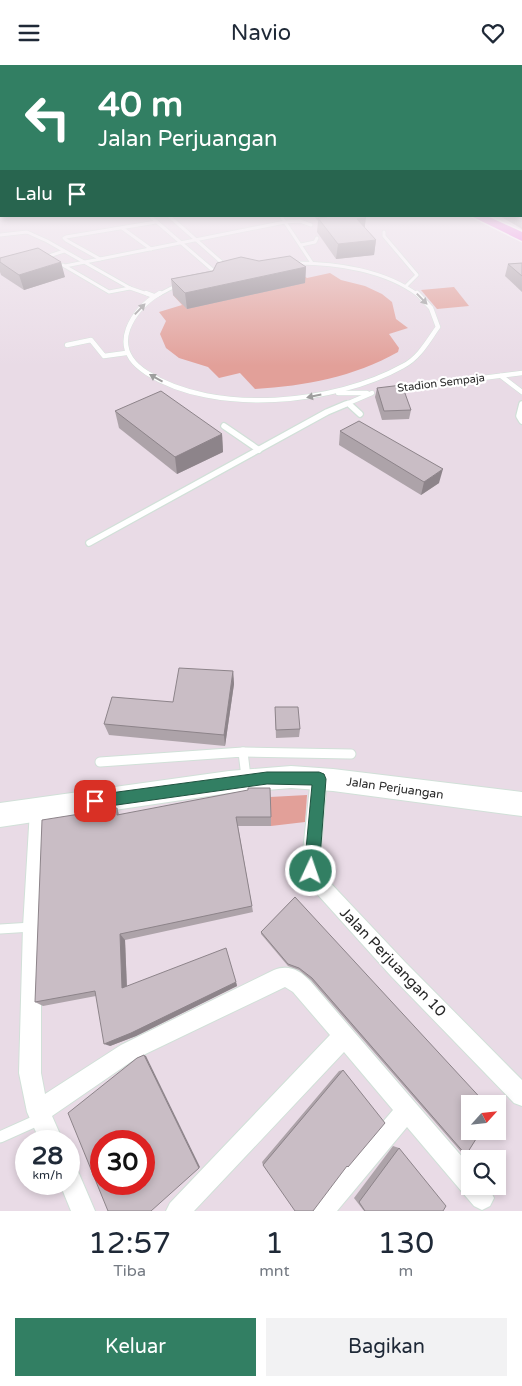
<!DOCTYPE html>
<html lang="id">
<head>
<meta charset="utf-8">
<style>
	body { margin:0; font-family:"Varela Round",sans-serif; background:#f2f2f3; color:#1f2937; height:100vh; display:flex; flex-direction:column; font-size:19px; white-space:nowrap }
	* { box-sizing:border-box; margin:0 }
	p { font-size:16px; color:#747a83 }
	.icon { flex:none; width:28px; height:28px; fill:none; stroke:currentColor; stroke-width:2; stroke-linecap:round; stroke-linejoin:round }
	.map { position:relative; height:1146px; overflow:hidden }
	.panel { display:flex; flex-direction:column; background:#fff; flex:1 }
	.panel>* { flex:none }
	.hud { position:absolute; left:0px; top:0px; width:522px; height:152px; box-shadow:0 2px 8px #0003; background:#327f63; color:#fff; overflow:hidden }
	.needle { width:32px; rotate:63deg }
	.fabs { position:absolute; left:461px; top:1030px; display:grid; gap:10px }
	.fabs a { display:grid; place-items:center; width:45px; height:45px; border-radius:0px; background:#fff; box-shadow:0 2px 8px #0003; font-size:25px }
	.speed { position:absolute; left:15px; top:1065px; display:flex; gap:10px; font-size:25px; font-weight:700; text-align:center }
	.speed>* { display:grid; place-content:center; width:65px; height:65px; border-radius:50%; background:#fff; box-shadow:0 2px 8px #0003; line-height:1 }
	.speed small { font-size:12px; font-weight:400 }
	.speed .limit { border:8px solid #d22; background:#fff; color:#111 }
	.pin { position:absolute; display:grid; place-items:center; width:42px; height:42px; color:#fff; margin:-21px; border-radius:10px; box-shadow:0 2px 8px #0006 }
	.me { position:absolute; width:55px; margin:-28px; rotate:3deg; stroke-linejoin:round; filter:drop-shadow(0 0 4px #0008) }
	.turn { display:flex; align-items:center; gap:18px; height:105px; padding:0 15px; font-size:22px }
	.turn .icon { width:65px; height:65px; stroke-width:2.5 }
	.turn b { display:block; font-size:35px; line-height:42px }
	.then { display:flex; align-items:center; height:48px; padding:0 15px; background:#0003; gap:10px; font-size:19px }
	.eta { display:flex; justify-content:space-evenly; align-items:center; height:85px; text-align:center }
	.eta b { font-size:30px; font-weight:600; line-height:35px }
	.primary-button { display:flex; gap:10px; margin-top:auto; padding:10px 15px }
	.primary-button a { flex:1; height:58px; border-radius:0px; background:#327f63; color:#fff; font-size:20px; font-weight:600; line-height:58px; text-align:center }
	.primary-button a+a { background:#f2f2f3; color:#1f2937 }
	header { display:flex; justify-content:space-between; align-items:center; height:65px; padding:0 15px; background:#fff; font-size:22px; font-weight:600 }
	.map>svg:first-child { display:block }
</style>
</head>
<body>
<header><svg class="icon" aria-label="menu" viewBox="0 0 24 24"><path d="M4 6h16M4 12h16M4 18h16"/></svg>Navio<svg class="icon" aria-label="heart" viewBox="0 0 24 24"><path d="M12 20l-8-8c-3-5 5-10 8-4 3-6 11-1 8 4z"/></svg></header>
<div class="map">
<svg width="522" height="1146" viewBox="0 0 522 1146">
	<rect width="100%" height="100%" fill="#e9dbe6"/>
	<g fill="#e2a099">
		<path d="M296,205L307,213L330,208L341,215L365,221L382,229L392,237L396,254L408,263L389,269L399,283L398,287C353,312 306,321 255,324L240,308L219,313L208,302L179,293L166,283L160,269L166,256L159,247L182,240L173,230Z"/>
		<path d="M454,222L469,241L437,244L421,225Z"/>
		<path d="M307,730L305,757L271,761L270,732Z"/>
	</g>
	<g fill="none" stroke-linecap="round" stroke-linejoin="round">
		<g stroke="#d1e0d8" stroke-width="4.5">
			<g id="lane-far4">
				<path d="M150,151L215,207"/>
				<path d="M169,151L227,202"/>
				<path d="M281,151L312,198"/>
				<path d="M122,163L151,184"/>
				<path d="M384,167V171L417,210L406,221"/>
				<path d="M0,170L27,167L47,176L130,223L150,230"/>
				<path d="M301,180L315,177L317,173"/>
				<path d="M43,193L64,186"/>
				<path d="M100,194L285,157L300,156L311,160"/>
				<path d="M63,200L109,227L130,223"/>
				<path d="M65,201L100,194L66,175L64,173L66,172L156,157"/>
				<path d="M158,230C223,192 356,183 418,230"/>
			</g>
		</g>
		<g stroke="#d1e0d8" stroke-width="5.5">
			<g id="lane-far3">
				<path d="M146,228L154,231"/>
				<path d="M160,228C145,237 134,248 128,264C121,284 131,298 147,308C215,351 335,339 403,301C419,293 428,276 438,262L431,243L417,228"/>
				<path d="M67,280L91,275L104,291L126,288"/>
				<path d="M501,311L522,327"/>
				<path d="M395,324L522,308"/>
				<path d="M338,328H367"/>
				<path d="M348,338L350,340"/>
				<path d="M344,340L372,328"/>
			</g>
		</g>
		<g stroke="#d1e0d8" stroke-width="8">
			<g id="lane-far2">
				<path d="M349,339L360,349"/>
				<path d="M522,339L519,351L522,356"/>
				<path d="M224,361L259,385"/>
				<path d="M89,478L327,347L346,339"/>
			</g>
		</g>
		<g stroke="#d1e0d8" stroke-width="11">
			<g id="lane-far1">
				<path d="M243,687L351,689"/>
				<path d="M100,697L243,687L246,712"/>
				<path d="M0,864L32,862"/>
			</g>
		</g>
		<g stroke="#d1e0d8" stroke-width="13">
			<path id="lane" d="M0,1072L38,1055"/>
		</g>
		<g stroke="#d1e0d8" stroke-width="2">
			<g id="street">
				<path d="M319,705L325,708L327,713L320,795L321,808L405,897L522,1015V1041L514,1038L391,911L309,820L302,806V795L311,713L313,708Z"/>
				<path d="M38,737L44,739L46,745L41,862V1008L45,1029L121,980L274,905C288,899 300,905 310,916L470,1101V1121H488L494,1133L490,1141L482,1145L474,1141L407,1062L337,1146H310L314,1138L393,1045L344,987L194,1146H166L170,1138L330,970L293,927L285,922L135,994L52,1051L63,1076H40L27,1047L19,1008L23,862L30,745L32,739Z"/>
				<path d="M69,1100L77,1104L95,1146H71L60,1119H69Z"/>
			</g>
		</g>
		<g stroke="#d1e0d8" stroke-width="2">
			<path id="secondary" d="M291,701L333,704L522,727V751L333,726L291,723L229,728L0,762V738L229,706Z"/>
		</g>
		<g stroke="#fff" stroke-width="3">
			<path id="highway" d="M471,151H487L522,167V176Z"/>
		</g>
		<use href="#lane-far4" stroke="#fff" stroke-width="3"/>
		<use href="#lane-far3" stroke="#fff" stroke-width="4.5"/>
		<use href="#lane-far2" stroke="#fff" stroke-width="5.5"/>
		<use href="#lane-far1" stroke="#fff" stroke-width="9"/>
		<use href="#lane" stroke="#fff" stroke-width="11"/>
		<use href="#street" fill="#fff" fill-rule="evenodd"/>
		<use href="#secondary" fill="#fff" fill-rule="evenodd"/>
		<use href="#highway" fill="#ef61df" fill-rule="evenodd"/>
	</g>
	<g fill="#ada3a9">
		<path d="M522,141V164L500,151H521Z"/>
		<path d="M314,151H364L365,163L376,175L374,190L336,194L317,167L318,156Z"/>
		<path d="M0,193L65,212L24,225L1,210L0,207Z"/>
		<path d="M259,196L306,202L305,218L187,244L173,230L171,214Z"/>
		<path d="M522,198V227L505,211L508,199Z"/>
		<path d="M377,323L411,345L409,354L382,355L375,332Z"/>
		<path d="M115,346L222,369L223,387L177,409L119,363Z"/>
		<path d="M340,366L439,418L421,430L339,380Z"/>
		<path d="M233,606L234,619L225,681L109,670L104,659L173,637Z"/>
		<path d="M275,642L300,664L299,672L276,673Z"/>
		<path d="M117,743L119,749L271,752V761H238L252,841L253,847L125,875L127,921L236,917L237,921L136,971L110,981L96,931L43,941L35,937Z"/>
		<path d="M295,832L466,1090L463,1089L311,915L299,905L288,901L261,869V867Z"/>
		<path d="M343,1005L348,1102L347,1101L263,1100L262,1097L339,1006Z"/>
		<path d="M393,1081L399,1083L443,1146H364L354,1133Z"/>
	</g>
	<g fill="#8d848a">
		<path d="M366,153L364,167L357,154Z"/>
		<path d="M376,175L374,190L336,194L338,179Z"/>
		<path d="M61,197L65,212L24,225L19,210Z"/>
		<path d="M306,202L305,218L187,244L185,228Z"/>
		<path d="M222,369L223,387L177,409L175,392Z"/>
		<path d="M443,404L439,418L421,430L424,417Z"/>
		<path d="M233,606L234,619L225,681L224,670Z"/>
		<path d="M120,869L125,875L127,927L122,923Z"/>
		<path d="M236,917L237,921L136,971L110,981L104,979Z"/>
		<path d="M144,990L146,991L200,1102L199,1103Z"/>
	</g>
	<g fill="#c9bdc5" stroke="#8d848a" fill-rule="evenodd">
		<path d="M521,141H522V154L516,151H521Z"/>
		<path d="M326,151H364L366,153L357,154L376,175L338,179L318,153L327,152Z"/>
		<path d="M38,183L61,197L19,210L0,197V193Z"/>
		<path d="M290,191L306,202L185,228L171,214L213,206L217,198L241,192L259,196Z"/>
		<path d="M522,198V211L508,199Z"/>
		<path d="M402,320L411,345L384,346L377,323Z"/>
		<path d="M161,326L222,369L175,392L115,346Z"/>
		<path d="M359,356L443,404L424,417L340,366Z"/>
		<path d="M179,603L233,606L224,670L104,659L112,632L173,637Z"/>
		<path d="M275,642H298L300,664L276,665Z"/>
		<path d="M248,723H270L271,752H236L252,841L120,869L122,923L226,883L236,917L131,968L104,979L95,926L35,937L42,755L117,743V750L248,725Z"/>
		<path d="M295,832L486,1039H470V1066H481L466,1090L312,913L299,903L288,899L261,867Z"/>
		<path d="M144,990L199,1103L151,1146H108L68,1048L137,993ZM101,1076H144V1119H101Z"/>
		<path d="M343,1005L385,1058L348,1102L347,1101L313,1146H295L263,1100Z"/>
		<path d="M399,1083L446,1141L443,1146H365L359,1137Z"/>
	</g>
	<defs><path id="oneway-solid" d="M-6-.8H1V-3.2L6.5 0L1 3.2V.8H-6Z" transform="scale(1.25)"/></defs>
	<g fill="#9e9e9e">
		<use href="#oneway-solid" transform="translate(422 234) rotate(46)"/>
		<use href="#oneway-solid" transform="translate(140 244) rotate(-46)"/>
		<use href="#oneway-solid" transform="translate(156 313) rotate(-151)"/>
		<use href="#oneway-solid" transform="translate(314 331) rotate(168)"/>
	</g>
	<linearGradient id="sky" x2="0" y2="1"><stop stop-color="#7dc7bb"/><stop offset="0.47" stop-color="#f5eff4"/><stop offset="1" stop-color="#f5eff4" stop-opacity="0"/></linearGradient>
	<rect width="522" height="301" fill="url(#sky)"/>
	<path fill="#327f63" stroke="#205340" d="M267,707H319L324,709L326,714L319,806L316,811L311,813L306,811L304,806L312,720L267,719L95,743L90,741L88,736L90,732L95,730Z"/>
	<g text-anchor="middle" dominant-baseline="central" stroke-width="4.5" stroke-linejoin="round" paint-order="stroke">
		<g font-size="11" fill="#282828" stroke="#fff">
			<text transform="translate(441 318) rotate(-7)">Stadion Sempaja</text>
		</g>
		<g font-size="12" fill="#282828" stroke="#fff">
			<text transform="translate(395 723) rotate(8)">Jalan Perjuangan</text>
		</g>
		<g font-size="15" fill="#282828" stroke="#fff">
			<text transform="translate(393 897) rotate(46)">Jalan Perjuangan 10</text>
		</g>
	</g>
</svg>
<div class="fabs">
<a><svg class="needle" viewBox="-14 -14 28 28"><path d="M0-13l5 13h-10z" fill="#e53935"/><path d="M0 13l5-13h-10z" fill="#747a83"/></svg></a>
<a><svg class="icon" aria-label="search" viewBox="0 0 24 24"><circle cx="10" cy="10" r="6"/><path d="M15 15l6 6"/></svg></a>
</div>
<div class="speed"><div>28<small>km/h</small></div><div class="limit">30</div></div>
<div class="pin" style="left:95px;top:736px;background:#d93025"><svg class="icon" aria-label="arrive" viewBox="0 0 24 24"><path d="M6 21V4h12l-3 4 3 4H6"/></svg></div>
<svg class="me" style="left:311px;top:806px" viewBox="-20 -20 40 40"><circle r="17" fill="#327f63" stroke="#fff" stroke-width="3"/><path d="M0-11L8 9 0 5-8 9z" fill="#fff"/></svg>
<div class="hud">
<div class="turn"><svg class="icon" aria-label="left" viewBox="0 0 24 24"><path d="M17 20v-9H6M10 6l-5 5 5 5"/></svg><div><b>40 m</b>Jalan Perjuangan</div></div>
<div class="then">Lalu<svg class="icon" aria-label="arrive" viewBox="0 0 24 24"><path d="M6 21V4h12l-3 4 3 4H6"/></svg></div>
</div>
</div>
<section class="panel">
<div class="eta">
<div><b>12:57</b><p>Tiba</p></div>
<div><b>1</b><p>mnt</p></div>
<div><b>130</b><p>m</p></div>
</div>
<div class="primary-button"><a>Keluar</a><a>Bagikan</a></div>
</section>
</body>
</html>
